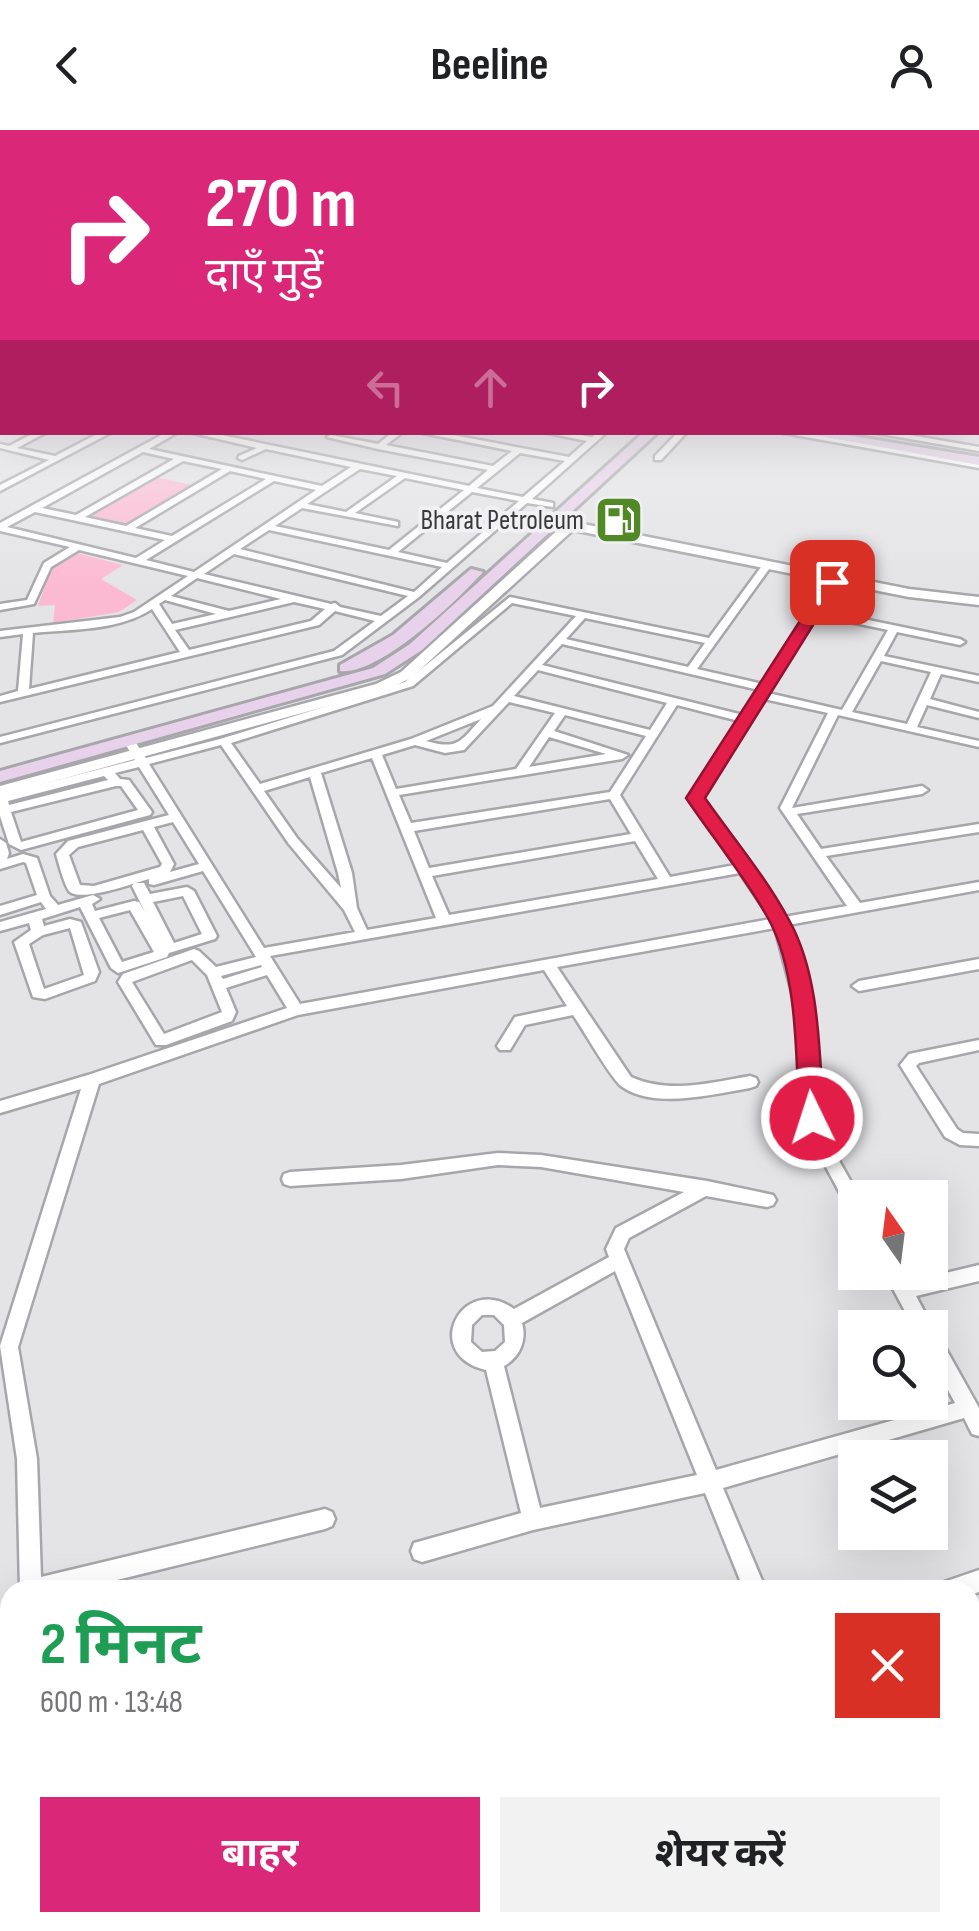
<!DOCTYPE html>
<html lang="hi">
<head>
<meta charset="utf-8">
<style>
	body { margin:0; font-family:"Sofia Sans Condensed","Noto Sans Devanagari",sans-serif; background:#f2f2f2; color:#202124; height:100vh; display:flex; flex-direction:column; font-size:38px; white-space:nowrap }
	* { box-sizing:border-box; margin:0 }
	p { font-size:32px; color:#757577 }
	.icon { flex:none; width:55px; height:55px; fill:none; stroke:currentColor; stroke-width:2; stroke-linecap:round; stroke-linejoin:round }
	.map { position:relative; flex:1; overflow:hidden }
	.drawer { position:absolute; left:0px; top:1450px; width:980px; height:352px; display:flex; flex-direction:column; background:#fff; border-radius:30px 30px 0 0; box-shadow:0 10px 40px #0002 }
	.drawer>* { flex:none }
	.banner { position:absolute; left:0px; top:0px; width:980px; height:305px; box-shadow:0 10px 40px #0002; background:#db2777; color:#fff; overflow:hidden }
	.needle { width:65px; rotate:346deg }
	.controls { position:absolute; left:838px; top:1050px; display:grid; gap:20px }
	.controls a { display:grid; place-items:center; width:110px; height:110px; border-radius:0px; background:#fff; box-shadow:0 10px 40px #0002; font-size:50px }
	.pin { position:absolute; display:grid; place-items:center; width:85px; height:85px; color:#fff; margin:-42px; border-radius:20px; box-shadow:0 5px 15px #0006 }
	.me { position:absolute; width:110px; margin:-55px; rotate:356deg; stroke-linejoin:round; filter:drop-shadow(0 0 8px #0008) }
	.turn { display:flex; align-items:center; gap:35px; height:210px; padding:0 40px; font-size:45px }
	.turn .icon { width:130px; height:130px; stroke-width:2.5 }
	.turn b { display:block; font-size:70px; line-height:85px }
	.lanes { display:flex; align-items:center; height:95px; padding:0 40px; background:#0003; justify-content:center; gap:50px; direction:ltr }
	.lanes .off { opacity:.35 }
	.round { display:grid; place-items:center; flex:none; width:105px; height:105px; border-radius:0px; background:#f2f2f2 }
	.summary { display:flex; align-items:center; justify-content:space-between; height:170px; padding:0 40px }
	h1 { font-size:60px; font-weight:700; line-height:75px; color:#1e9e55 }
	.cta { display:flex; gap:20px; margin-top:auto; padding:20px 40px }
	.cta a { flex:1; height:115px; border-radius:0px; background:#db2777; color:#fff; font-size:40px; font-weight:700; line-height:115px; text-align:center }
	.cta a+a { background:#f2f2f2; color:#202124 }
	header { display:flex; justify-content:space-between; align-items:center; height:130px; padding:0 40px; background:#fff; font-size:45px; font-weight:700 }
	.map>svg:first-child { display:block }
</style>
</head>
<body>
<header><svg class="icon" aria-label="back" viewBox="0 0 24 24"><path d="M15 5l-7 7 7 7"/></svg>Beeline<svg class="icon" aria-label="person" viewBox="0 0 24 24"><circle cx="12" cy="8" r="4"/><path d="M4 21q1-7 8-7t8 7"/></svg></header>
<div class="map">
<svg width="979" height="1801" viewBox="0 0 979 1801">
	<rect width="100%" height="100%" fill="#e4e4e7"/>
	<g fill="#fcb9d2">
		<path d="M154,347L193,355L123,397L83,388Z"/>
		<path d="M77,423L123,435L101,449L137,470L119,482L53,493L55,475L38,476L52,435Z"/>
	</g>
	<g fill="none" stroke-linecap="round" stroke-linejoin="round">
		<g stroke="#a7a6aa" stroke-width="5">
			<g id="minor">
				<path d="M0,215H2V220L0,221Z"/>
				<rect x="978" y="217" width="1" height="4"/>
				<rect x="978" y="231" width="1" height="4"/>
				<rect x="978" y="244" width="1" height="5"/>
				<rect x="0" y="245" width="2" height="4"/>
				<rect x="978" y="263" width="1" height="4"/>
				<rect x="0" y="264" width="2" height="5"/>
				<rect x="978" y="278" width="1" height="4"/>
				<rect x="0" y="295" width="2" height="5"/>
				<path d="M36,302H47L17,318L55,326L101,302H112L0,361V355L49,330L0,318V314L9,316Z"/>
				<path d="M167,302H178L149,319L322,356L351,337L266,319L242,330L238,328L239,326L257,318L189,302H207L469,356L488,340L378,319L327,307L331,305L378,314L393,302H403L386,315L493,336L512,321L418,302H437L569,327L587,311L543,302H563L592,307L598,302H607L532,369L553,373V377L527,373L419,467L342,525L0,613V607L334,521L375,491L335,481L319,495L0,572V566L18,561L23,504L0,507V501L120,487L134,482L188,446L79,420L51,437L34,474L0,480V474L27,470L44,433L70,417L0,401V393ZM143,322L174,329L76,385L42,378ZM520,323L565,331L523,367L477,358ZM183,331L222,339L126,396L85,387ZM360,339L397,346L346,382L307,374ZM230,341L266,349L172,406L135,398ZM405,348L464,360L389,420L275,396L302,378L398,396V392L355,383ZM274,351L316,360L194,442L146,430ZM472,362L519,371L447,433L398,422ZM35,382L165,410L136,428L7,397ZM269,400L442,437L414,462L240,419ZM234,424L408,466L381,486L340,477L335,473L331,474L204,444ZM197,448L281,469L229,481L171,466ZM165,470L216,484L172,494L159,474ZM294,472L325,479L311,491L189,520L175,500ZM152,479L180,522L29,559L33,503C71,499 119,501 152,479Z"/>
				<path d="M678,302H687L661,330H655V326Z"/>
				<path d="M778,302H799L979,334V338Z"/>
				<path d="M870,302H892L979,317V321Z"/>
				<path d="M767,432L772,435L697,539L763,554L830,448L835,445L840,448L820,480L960,509L965,512L960,515L897,502L884,526L979,546V552L941,544L930,569L979,582V588L927,575L917,597L979,611V617L838,585L792,678L922,656L928,660L922,664L797,684L821,719L979,694V702L826,726L860,773L979,752V760L788,795L808,870L823,1002L860,1068H855V1077L847,1076L807,1002L794,870L775,798L557,837L631,947C669,964 710,953 750,946L756,948L758,952L756,956L750,958C714,964 653,980 621,956C610,947 583,899 573,885L525,895L510,920H500L497,916L515,887L567,876L544,840L298,885L99,954L18,1217L37,1329L41,1447L325,1379L332,1382L335,1389L332,1396L325,1399L76,1460H20L17,1329L0,1216L81,959L0,983V971L88,945L287,878L267,845L226,858L236,882L232,891L166,915H156L118,852L123,844L194,819L199,821L216,837L256,827L203,741L154,755L149,754V749C134,753 83,772 70,762C65,758 58,731 56,724L68,711L169,685L139,637L115,643L120,649L129,650L152,682L150,685L21,720L9,714L0,686V665L135,630L124,612L126,610H134L146,628L220,609L405,552L510,467L709,508L764,433ZM512,473L576,486L493,576L411,609L260,654L231,613L413,556ZM817,485L888,500L842,580L768,563ZM585,488L705,513L688,537L566,509ZM562,514L759,560L743,585L542,535ZM881,531L931,542L907,594L852,582ZM538,540L667,573L650,600L514,566ZM764,569L828,583L780,678L847,776L784,787L702,668ZM509,572L555,583L516,639L396,659L382,625L415,615L445,623L464,620ZM677,575L739,591L690,668L735,735L670,747L620,665ZM565,585L646,606L610,662L411,693L399,665L622,629L628,625L554,601ZM481,589C460,612 458,620 426,611ZM549,607L606,624L529,637ZM221,615L289,714L344,780L355,802L264,818L149,634ZM372,628L436,788L367,800L357,778L352,743L321,643ZM104,646L108,650L9,675L8,671ZM310,647L338,743L341,758L297,708L264,661ZM116,656H121L138,680L21,712L11,682ZM610,669L631,704L429,738L414,701ZM173,692L199,734L170,742L174,734L154,697ZM143,700L162,734L160,737L94,756L80,755L69,725L78,717ZM635,711L658,749L449,785L432,746ZM740,743L771,789L300,874L270,826ZM192,830L207,845L222,882L164,904L132,852ZM261,835L262,837L223,849L221,846Z"/>
				<path d="M0,709L6,713L9,723L7,729L23,724L37,728L50,766L58,775L93,765L100,769L92,774L95,781L134,771L139,772L145,782L132,756L134,753H144L150,764L187,757L194,761L217,806L215,809L169,823L167,827L118,843L111,838L80,777L42,789L44,796L70,789L81,792L99,842L95,851L45,869L33,867L14,812L31,800L29,793L0,801V792L46,779L41,772L0,785V776L37,765L26,733L23,732L0,739ZM183,766L202,804L174,813L153,772ZM130,780L154,822L122,832L99,788ZM70,798L84,845L44,859L29,814L43,805Z"/>
				<path d="M979,829V839L859,861L852,856L859,851Z"/>
				<path d="M979,910V920L919,933L916,936L957,999L963,1003L979,1004V1016L960,1015L945,1007L900,935L909,924Z"/>
				<path d="M498,1023L541,1025L707,1051L773,1065L776,1070L773,1075L767,1077L706,1066L629,1108L624,1119L716,1340L955,1273L930,1227V1198H914L884,1142H903L908,1152L979,1135V1151L916,1166L933,1198L932,1201L937,1203L979,1278V1306L972,1304L964,1288L723,1358L766,1460H744L705,1363L533,1400L422,1432L414,1429L411,1421L414,1413L521,1383L486,1240C420,1225 462,1142 514,1179L609,1127L606,1119L616,1098L684,1062L541,1037L498,1035L401,1049L290,1056L284,1054L282,1049L284,1044L290,1042L401,1035ZM615,1141L697,1345L540,1378L504,1236C520,1227 527,1210 522,1193ZM482,1185H494L504,1195L505,1212L495,1221L482,1222L471,1212L472,1195Z"/>
				<path d="M979,1440V1462L970,1465V1460H941L944,1452Z"/>
				<path d="M10,1602V1626L0,1629V1605Z"/>
				<path d="M979,1656V1680L970,1683V1659Z"/>
				<path d="M114,1792H140L141,1801H115Z"/>
			</g>
		</g>
		<g stroke="#a7a6aa" stroke-width="5">
			<path id="tertiary" d="M558,389L909,459L979,467V475L909,467L573,400L411,548L386,560L0,666V656L376,554L401,542L561,397L552,393Z"/>
		</g>
		<g stroke="#a7a6aa" stroke-width="6">
			<g id="secondary">
				<path d="M644,302H658L422,520L385,544L0,652V641L373,538L410,514Z"/>
				<path d="M799,302H829L979,327V335Z"/>
				<path d="M471,439L483,442C458,470 379,546 340,541V535L393,505Z"/>
			</g>
		</g>
		<use href="#minor" fill="#fff" fill-rule="evenodd"/>
		<use href="#tertiary" fill="#fff" fill-rule="evenodd"/>
		<use href="#secondary" fill="#e8d2eb" fill-rule="evenodd"/>
	</g>
	<linearGradient id="sky" x2="0" y2="1"><stop stop-color="#81c2f0"/><stop offset="0.45" stop-color="#f3f3f4"/><stop offset="1" stop-color="#f3f3f4" stop-opacity="0"/></linearGradient>
	<rect width="979" height="459" fill="url(#sky)"/>
	<path fill="#e11d48" stroke="#92132f" stroke-width="2.5" d="M832,448L840,452L705,668C733,708 766,747 789,790C821,847 819,925 824,988L820,995H803L799,988C796,928 798,844 769,790C746,748 713,708 686,668L825,452Z"/>
	<defs>
		<g id="fuel-square" transform="scale(2.5)"><rect x="-9" y="-9" width="18" height="18" rx="4" fill="#518924" stroke="#f1f1f5"/><path d="M-5.5-6h7V0h2V4h1.3V-2.5L3-4.5l.8-.8L6-3V5H2.5V1h-1V6h-7ZM-4.2-4.7v3.2H.2V-4.7Z" fill="#fff"/></g>
	</defs>
	<g fill-rule="evenodd">
		<use href="#fuel-square" x="619" y="390"/>
	</g>
	<g text-anchor="middle" dominant-baseline="central" stroke-width="8" stroke-linejoin="round" paint-order="stroke">
		<g font-size="28" fill="#39393a" stroke="#f1f1f5" text-anchor="end">
			<text x="584" y="390">Bharat Petroleum</text>
		</g>
	</g>
</svg>
<div class="controls">
<a><svg class="needle" viewBox="-14 -14 28 28"><path d="M0-13l5 13h-10z" fill="#e53935"/><path d="M0 13l5-13h-10z" fill="#757577"/></svg></a>
<a><svg class="icon" aria-label="search" viewBox="0 0 24 24"><circle cx="10" cy="10" r="6"/><path d="M15 15l6 6"/></svg></a>
<a><svg class="icon" aria-label="layers" viewBox="0 0 24 24"><path d="M12 4l9 5-9 5-9-5zM3 14l9 5 9-5"/></svg></a>
</div>
<div class="pin" style="left:832px;top:452px;background:#d93025"><svg class="icon" aria-label="arrive" viewBox="0 0 24 24"><path d="M6 21V4h12l-3 4 3 4H6"/></svg></div>
<svg class="me" style="left:812px;top:988px" viewBox="-20 -20 40 40"><circle r="17" fill="#e11d48" stroke="#fff" stroke-width="3"/><path d="M0-11L8 9 0 5-8 9z" fill="#fff"/></svg>
<div class="banner">
<div class="turn"><svg class="icon" aria-label="right" viewBox="0 0 24 24"><path d="M7 20v-9h11M14 6l5 5-5 5"/></svg><div><b>270 m</b>दाएँ मुड़ें</div></div>
<div class="lanes"><svg class="icon off" aria-label="left" viewBox="0 0 24 24"><path d="M17 20v-9H6M10 6l-5 5 5 5"/></svg><svg class="icon off" aria-label="ahead" viewBox="0 0 24 24"><path d="M12 20V5M6 11l6-6 6 6"/></svg><svg class="icon" aria-label="right" viewBox="0 0 24 24"><path d="M7 20v-9h11M14 6l5 5-5 5"/></svg></div>
</div>
<section class="drawer">
<div class="summary"><div><h1>2 मिनट</h1><p>600 m · 13:48</p></div><a class="round" style="background:#d93025;color:#fff"><svg class="icon" aria-label="close" viewBox="0 0 24 24"><path d="M6 6l12 12M18 6L6 18"/></svg></a></div>
<div class="cta"><a>बाहर</a><a>शेयर करें</a></div>
</section>
</div>
</body>
</html>
